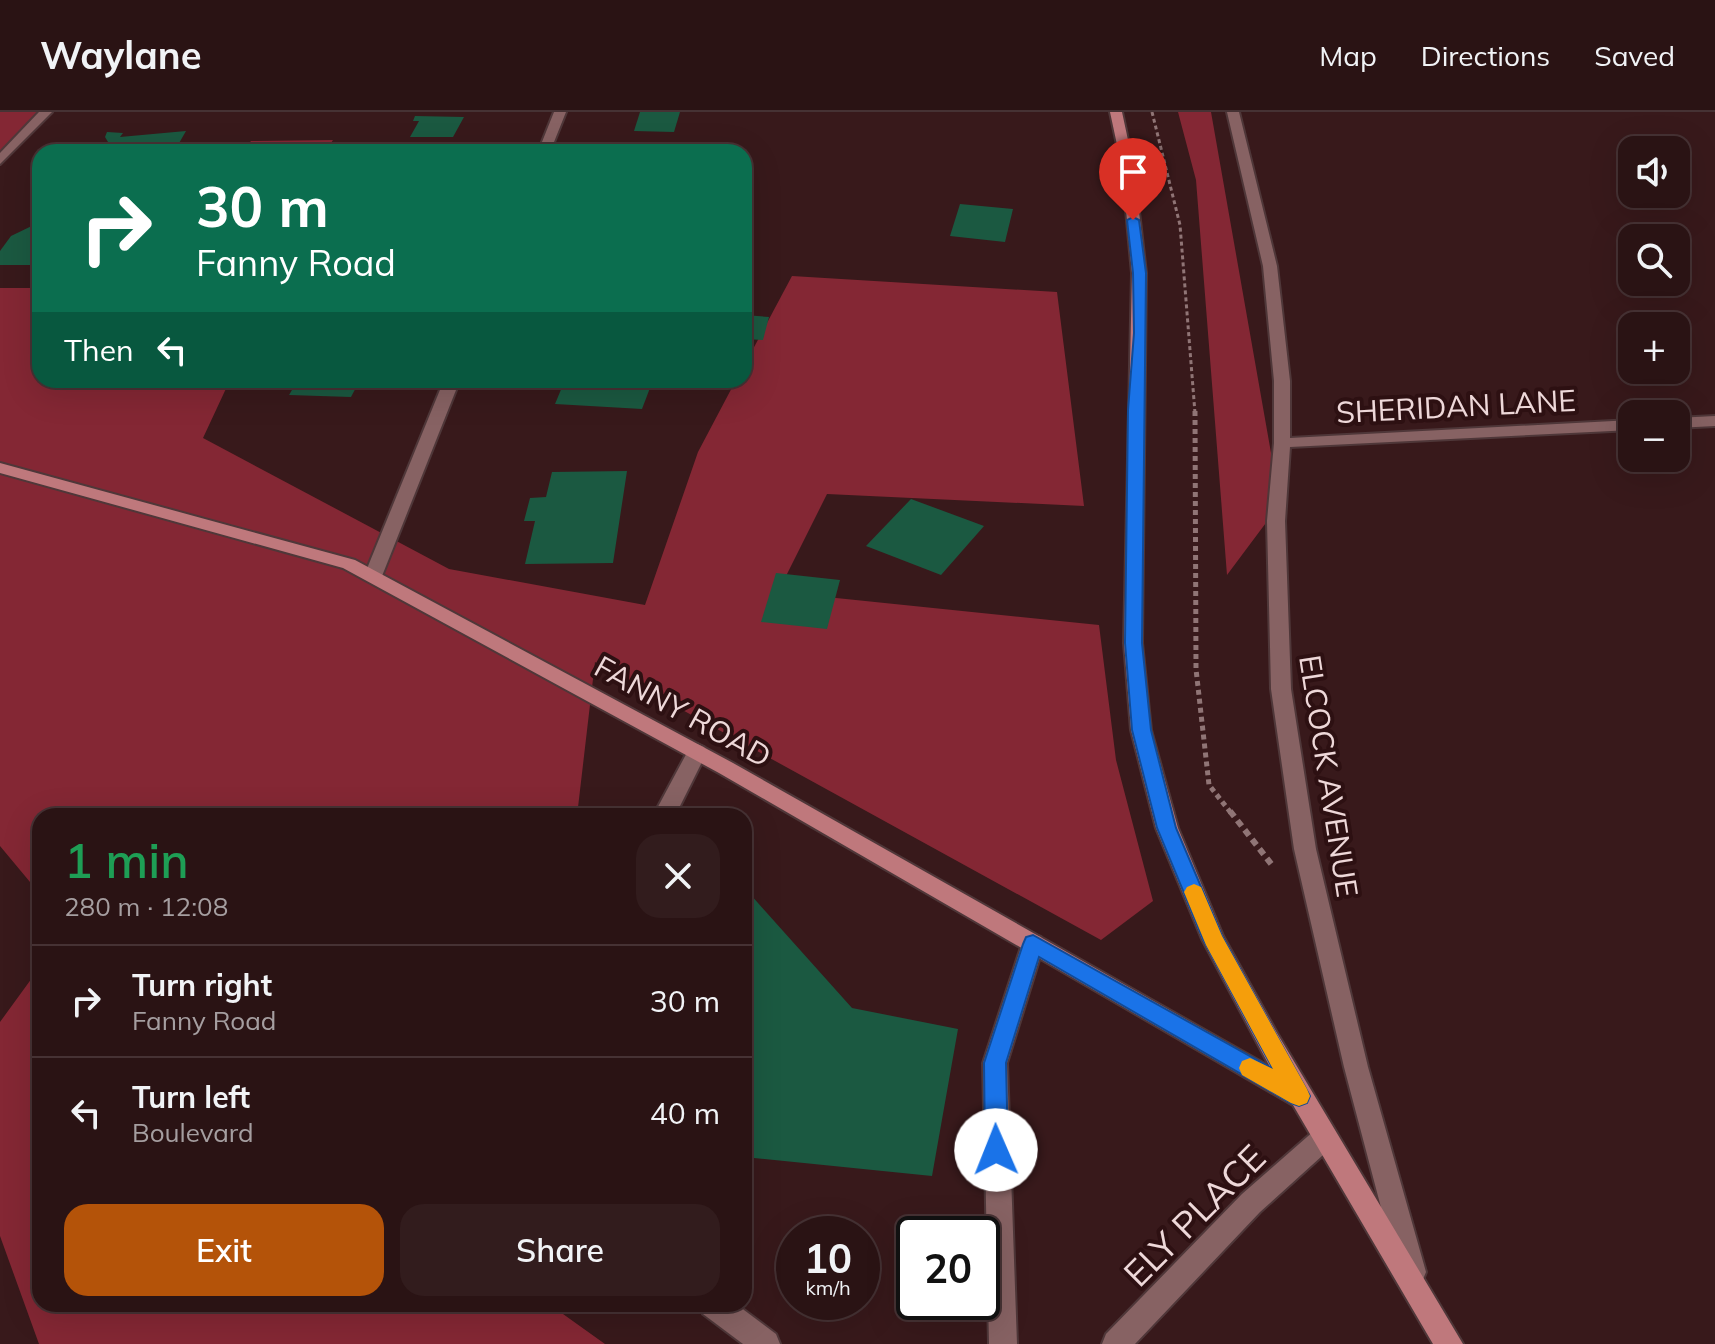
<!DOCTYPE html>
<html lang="en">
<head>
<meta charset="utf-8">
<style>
	body { margin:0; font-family:Mulish,sans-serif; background:#321c1d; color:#f1f3f6; height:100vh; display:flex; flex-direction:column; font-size:30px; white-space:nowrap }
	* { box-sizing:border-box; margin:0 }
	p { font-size:26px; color:#a59ea0 }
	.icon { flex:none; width:44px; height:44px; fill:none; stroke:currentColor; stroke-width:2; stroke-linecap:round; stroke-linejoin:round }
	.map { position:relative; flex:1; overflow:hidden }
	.details { position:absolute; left:32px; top:696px; width:720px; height:504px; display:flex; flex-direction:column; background:#2a1314; border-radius:24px; box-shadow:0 8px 32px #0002,0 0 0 2px #463234 }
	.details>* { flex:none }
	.hud { position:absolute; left:32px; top:32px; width:720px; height:244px; border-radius:24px; box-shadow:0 8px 32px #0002,0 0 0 2px #463234; background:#0b6e4f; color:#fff; overflow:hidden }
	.controls { position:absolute; left:1618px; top:24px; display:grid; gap:16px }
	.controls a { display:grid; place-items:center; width:72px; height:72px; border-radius:16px; background:#2a1314; box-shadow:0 8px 32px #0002,0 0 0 2px #463234; font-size:40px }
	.speed { position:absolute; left:776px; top:1104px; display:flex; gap:16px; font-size:40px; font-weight:700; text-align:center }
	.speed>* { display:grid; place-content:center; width:104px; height:104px; border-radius:50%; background:#2a1314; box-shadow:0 8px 32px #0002,0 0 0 2px #463234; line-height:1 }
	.speed small { font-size:20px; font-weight:400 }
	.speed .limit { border:4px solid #111; border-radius:12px; background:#fff; color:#111 }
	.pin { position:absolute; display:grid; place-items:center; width:68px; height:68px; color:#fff; margin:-82px -34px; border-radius:50% 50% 50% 0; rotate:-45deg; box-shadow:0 0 8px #0007 }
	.pin .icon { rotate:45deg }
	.me { position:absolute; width:88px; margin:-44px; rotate:359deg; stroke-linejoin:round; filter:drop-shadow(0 0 6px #0008) }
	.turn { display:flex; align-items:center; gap:28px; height:168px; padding:0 32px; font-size:36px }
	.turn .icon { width:104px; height:104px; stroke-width:2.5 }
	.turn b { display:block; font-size:56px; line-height:68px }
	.then { display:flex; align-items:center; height:76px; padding:0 32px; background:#0003; gap:16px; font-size:30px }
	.round { display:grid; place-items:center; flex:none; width:84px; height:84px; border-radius:24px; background:#321c1d }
	.summary { display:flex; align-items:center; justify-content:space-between; height:136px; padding:0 32px }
	h1 { font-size:48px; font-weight:600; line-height:60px; color:#1e9e55 }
	.action { display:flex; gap:16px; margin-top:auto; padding:16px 32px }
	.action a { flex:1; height:92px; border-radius:24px; background:#b45309; color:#fff; font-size:32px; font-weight:600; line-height:92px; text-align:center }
	.action a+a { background:#321c1d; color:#f1f3f6 }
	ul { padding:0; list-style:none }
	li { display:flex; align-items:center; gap:24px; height:112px; padding:0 32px; border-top:2px solid #463234 }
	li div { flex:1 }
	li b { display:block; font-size:30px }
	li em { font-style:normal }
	header { display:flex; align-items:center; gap:48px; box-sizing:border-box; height:112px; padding:0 40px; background:#2a1314; border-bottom:2px solid #463234 }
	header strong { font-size:38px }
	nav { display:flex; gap:44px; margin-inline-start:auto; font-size:28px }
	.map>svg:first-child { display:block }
</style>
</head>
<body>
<header>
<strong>Waylane</strong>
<nav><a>Map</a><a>Directions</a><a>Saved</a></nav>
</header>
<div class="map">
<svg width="1715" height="1232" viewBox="0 0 1715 1232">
	<rect width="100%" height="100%" fill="#38191b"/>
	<g fill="#842734">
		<path d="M0,0H42L0,46Z"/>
		<path d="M1178,0H1211L1280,392L1227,463L1196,68Z"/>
		<path d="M333,28L325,40H242L251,29Z"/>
		<path d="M792,164L1057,180L1084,394L827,382L778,480L1099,513L1116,648L1153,789L1101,828L595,550L577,704H40V782L0,734V176H40V268H230L203,326L449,457L645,493L698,340L736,268H744V254Z"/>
		<path d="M40,855V1192H549L605,1232H39L0,1124V910Z"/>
	</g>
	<g fill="#1b5941">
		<path d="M640,0H680L674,20L634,19Z"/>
		<path d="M415,4L464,5L453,25H410L419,9H413Z"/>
		<path d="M186,19L174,40H99L108,30L105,25L107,20L123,21L120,25Z"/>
		<path d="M960,92L1013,97L1005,130L950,124Z"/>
		<path d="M40,110V153H0V139L11,124Z"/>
		<path d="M744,203L769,205L763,228L744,227Z"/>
		<path d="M298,268H360L351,285L289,283Z"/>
		<path d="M565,268H653L642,297L555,292Z"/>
		<path d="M627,359L613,451L525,452L535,409H524L530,386L546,385L552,360Z"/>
		<path d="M911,387L984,414L941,463L866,434Z"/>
		<path d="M776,461L840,468L827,517L761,510Z"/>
		<path d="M750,782L852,896L958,917L932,1064L744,1045V786Z"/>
	</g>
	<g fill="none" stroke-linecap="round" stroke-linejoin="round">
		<g stroke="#4f3739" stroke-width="4">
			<g id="minor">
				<path d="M39,0H52L0,52V41Z"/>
				<path d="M554,0H566L550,40H538Z"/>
				<path d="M1227,0H1239L1277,154L1290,269V326L1632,308V318L1290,335L1285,409L1291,577L1316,737L1368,955L1426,1160L1422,1170L1412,1173L1402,1170L1398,1160L1344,955L1294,737L1271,577L1267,409L1274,331V269L1263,154Z"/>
				<path d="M444,268H460L382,464L379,468H367L364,464Z"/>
				<path d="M1715,304V314L1676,316V306Z"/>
				<path d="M697,632L704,635L707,640L675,704H653L690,635Z"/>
				<path d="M1033,822L1041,825L1044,832L1007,951L1017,1232H989L983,951L1022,832L1025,825Z"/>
				<path d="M1324,1014L1333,1018L1337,1026L1333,1034L1260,1100L1135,1232H1102L1106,1222L1242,1082L1315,1018Z"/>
				<path d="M699,1192H736L776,1222L780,1232H743L703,1202Z"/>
			</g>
		</g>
		<g stroke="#4f3739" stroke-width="4">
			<path id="major" d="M1110,0H1122L1134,56L1146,161L1142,531L1151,618L1178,716L1223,824L1277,921L1463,1232H1433L1293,993L719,661L343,456L0,361V351L355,448L733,651L1270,955L1202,827L1156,716L1131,618L1124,531L1132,161L1122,56Z"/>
		</g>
		<path stroke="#907576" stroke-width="3" stroke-dasharray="4 3" stroke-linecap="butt" d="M1152,0L1180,113L1195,301"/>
		<path stroke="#907576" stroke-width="5" stroke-dasharray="5 4" stroke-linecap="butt" d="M1195,299L1196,557L1209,673L1231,701"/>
		<path stroke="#907576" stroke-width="6" stroke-dasharray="7 5" stroke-linecap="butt" d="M1230,699L1272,753"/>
		<use href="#minor" fill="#876263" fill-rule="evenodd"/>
		<use href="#major" fill="#bf787c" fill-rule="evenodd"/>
	</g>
	<path fill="#1a73e8" stroke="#114b97" stroke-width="2" d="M1133,105L1139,108L1146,161L1142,531L1151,618L1176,716L1222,824L1310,984L1307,991L1299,994L1291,991L1039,845L1006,951L1008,1038L1005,1045L996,1049L988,1045L985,1038L984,951L1023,832L1026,825L1033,823L1273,957L1203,827L1157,716L1132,618L1125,531L1128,298L1134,221L1133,161L1127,108Z"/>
	<path fill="#f59e0b" d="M1194,772L1201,775L1222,824L1307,977L1310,984L1307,991L1299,994L1291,991L1242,963L1239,956L1242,949L1250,946L1273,957L1206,833L1184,780L1187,775Z"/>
	<g text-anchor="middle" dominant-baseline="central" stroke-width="8" stroke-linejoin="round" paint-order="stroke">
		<g font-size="30" fill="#eed8d9" stroke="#2d1012">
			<text transform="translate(1456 294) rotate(-3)">SHERIDAN LANE</text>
			<text transform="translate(683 599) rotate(29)">FANNY ROAD</text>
			<text transform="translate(1329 664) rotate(81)">ELCOCK AVENUE</text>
		</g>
		<g font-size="36" fill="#eed8d9" stroke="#2d1012">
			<text transform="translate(1194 1103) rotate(-45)">ELY PLACE</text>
		</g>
	</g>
</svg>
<div class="controls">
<a><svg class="icon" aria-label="sound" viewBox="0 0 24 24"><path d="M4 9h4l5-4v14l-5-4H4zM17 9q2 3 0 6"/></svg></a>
<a><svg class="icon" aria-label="search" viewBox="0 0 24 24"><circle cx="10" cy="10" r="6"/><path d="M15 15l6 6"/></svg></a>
<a>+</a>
<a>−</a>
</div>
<div class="speed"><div>10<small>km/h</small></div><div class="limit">20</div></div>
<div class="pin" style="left:1133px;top:108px;background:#d93025"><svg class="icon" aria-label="arrive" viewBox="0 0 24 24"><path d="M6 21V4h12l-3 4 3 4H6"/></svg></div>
<svg class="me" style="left:996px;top:1038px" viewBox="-20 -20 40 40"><circle r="19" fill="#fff"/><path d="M0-13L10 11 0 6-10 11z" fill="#1a73e8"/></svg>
<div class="hud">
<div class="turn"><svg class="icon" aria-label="right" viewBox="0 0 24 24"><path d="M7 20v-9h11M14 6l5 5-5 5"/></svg><div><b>30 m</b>Fanny Road</div></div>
<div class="then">Then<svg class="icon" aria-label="left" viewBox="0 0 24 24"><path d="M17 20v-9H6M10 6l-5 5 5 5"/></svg></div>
</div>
<section class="details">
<div class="summary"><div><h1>1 min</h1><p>280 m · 12:08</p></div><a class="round"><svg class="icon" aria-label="close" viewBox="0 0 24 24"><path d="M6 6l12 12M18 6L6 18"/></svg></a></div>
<ul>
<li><svg class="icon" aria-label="right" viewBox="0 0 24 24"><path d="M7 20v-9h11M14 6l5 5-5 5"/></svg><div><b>Turn right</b><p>Fanny Road</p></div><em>30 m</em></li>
<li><svg class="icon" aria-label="left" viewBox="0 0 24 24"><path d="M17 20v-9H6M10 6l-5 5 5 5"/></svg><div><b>Turn left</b><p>Boulevard</p></div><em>40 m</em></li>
</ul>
<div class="action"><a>Exit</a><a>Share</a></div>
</section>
</div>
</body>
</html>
